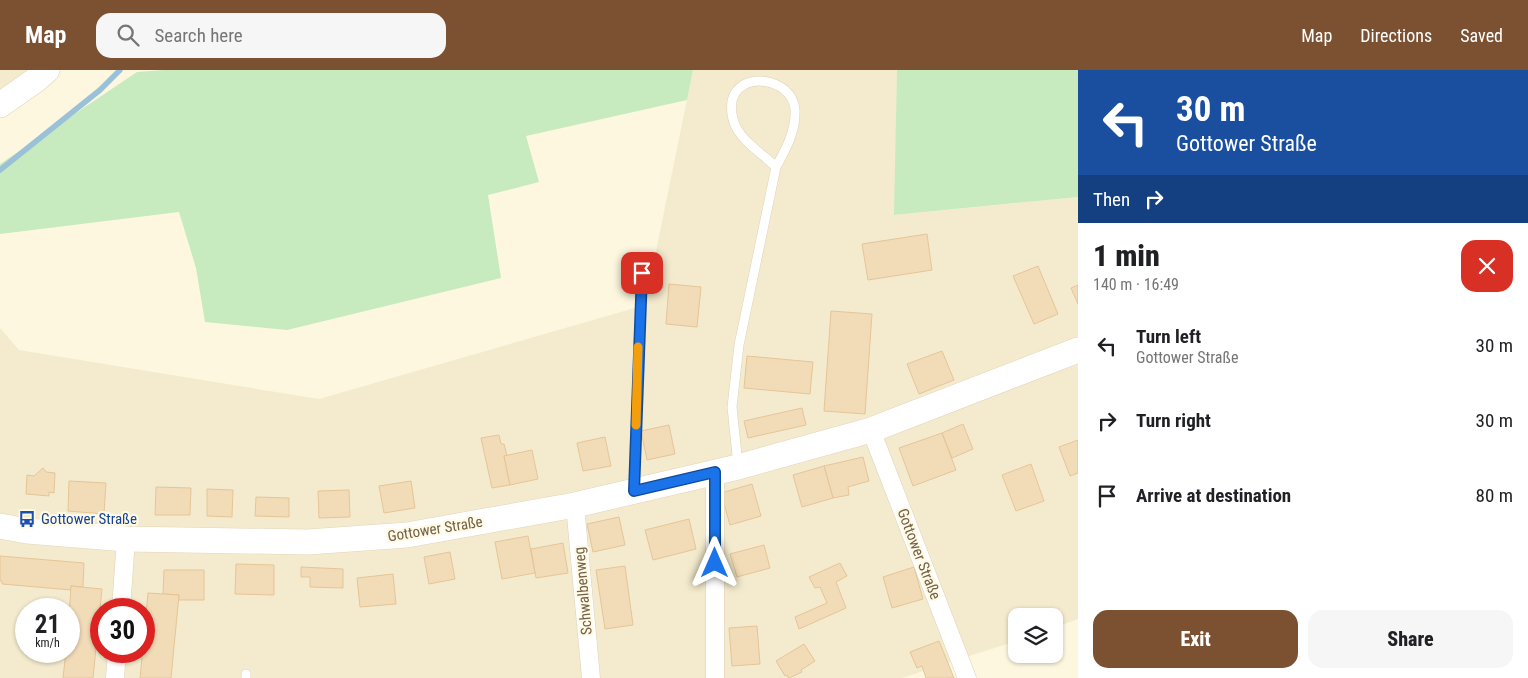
<!DOCTYPE html>
<html lang="en">
<head>
<meta charset="utf-8">
<style>
	body { margin:0; font-family:"Roboto Condensed",sans-serif; background:#f6f6f6; color:#202124; height:100vh; display:flex; flex-direction:column; font-size:19px; white-space:nowrap }
	* { box-sizing:border-box; margin:0 }
	p { font-size:16px; color:#757577 }
	.icon { flex:none; width:28px; height:28px; fill:none; stroke:currentColor; stroke-width:2; stroke-linecap:round; stroke-linejoin:round }
	.map { position:relative; flex:1; overflow:hidden }
	.sheet { display:flex; flex-direction:column; background:#fff; width:450px }
	.sheet>* { flex:none }
	.banner { background:#1a4fa0; color:#fff; overflow:hidden }
	.controls { position:absolute; left:1008px; top:538px; display:grid; gap:10px }
	.controls a { display:grid; place-items:center; width:55px; height:55px; border-radius:10px; background:#fff; box-shadow:0 1px 4px #0004; font-size:25px }
	.speed { position:absolute; left:15px; top:528px; display:flex; gap:10px; font-size:25px; font-weight:700; text-align:center }
	.speed>* { display:grid; place-content:center; width:65px; height:65px; border-radius:50%; background:#fff; box-shadow:0 1px 4px #0004; line-height:1 }
	.speed small { font-size:12px; font-weight:400 }
	.speed .limit { border:8px solid #d22; background:#fff; color:#111 }
	.pin { position:absolute; display:grid; place-items:center; width:42px; height:42px; color:#fff; margin:-21px; border-radius:10px; box-shadow:0 2px 8px #0006 }
	.me { position:absolute; width:55px; margin:-28px; rotate:0deg; stroke-linejoin:round; filter:drop-shadow(0 0 4px #0008) }
	.turn { display:flex; align-items:center; gap:18px; height:105px; padding:0 15px; font-size:22px }
	.turn .icon { width:65px; height:65px; stroke-width:2.5 }
	.turn b { display:block; font-size:35px; line-height:42px }
	.then { display:flex; align-items:center; height:48px; padding:0 15px; background:#0003; gap:10px; font-size:19px }
	.round { display:grid; place-items:center; flex:none; width:52px; height:52px; border-radius:15px; background:#f6f6f6 }
	.headline { display:flex; align-items:center; justify-content:space-between; height:85px; padding:0 15px }
	h1 { font-size:30px; font-weight:800; line-height:38px }
	.cta { display:flex; gap:10px; margin-top:auto; padding:10px 15px }
	.cta a { flex:1; height:58px; border-radius:15px; background:#7b5131; color:#fff; font-size:20px; font-weight:800; line-height:58px; text-align:center }
	.cta a+a { background:#f6f6f6; color:#202124 }
	ul { padding:0; list-style:none }
	li { display:flex; align-items:center; gap:15px; height:75px; padding:0 15px }
	li div { flex:1 }
	li b { display:block; font-size:19px }
	li em { font-style:normal }
	header { display:flex; align-items:center; gap:30px; box-sizing:border-box; height:70px; padding:0 25px; background:#7b5131; color:#fff }
	header strong { font-size:24px }
	nav { display:flex; gap:28px; margin-inline-start:auto; font-size:18px }
	.search { width:350px; height:45px; background:#f6f6f6; display:flex; align-items:center; gap:12px; box-sizing:border-box; padding:0 18px; border-radius:15px; color:#757577; font-size:19px }
	main { display:flex; flex:1; min-height:0 }
	.map>svg:first-child { display:block }
</style>
</head>
<body>
<header>
<strong>Map</strong>
<div class="search"><svg class="icon" aria-label="search" viewBox="0 0 24 24"><circle cx="10" cy="10" r="6"/><path d="M15 15l6 6"/></svg>Search here</div>
<nav><a>Map</a><a>Directions</a><a>Saved</a></nav>
</header>
<main>
<div class="map">
<svg width="1078" height="608" viewBox="0 0 1078 608">
	<rect width="100%" height="100%" fill="#fdf7e0"/>
	<g fill="#f4ebce" fill-rule="evenodd">
		<path d="M0,0H45L0,33Z"/>
		<path d="M693,0H897L895,145L1078,127V549L1054,558V546H1016V571L902,608H0V258L19,280L319,329L645,235ZM26,539H69V581H26ZM101,539H144V581H101Z"/>
	</g>
	<g fill="#c7eabe">
		<path d="M164,0H693L687,30L526,66L539,112L488,125L501,208L287,260L205,252L196,198L179,142L0,164V94L137,2Z"/>
		<path d="M897,0H1078V127L894,145Z"/>
	</g>
	<g fill="none" stroke-linecap="round" stroke-linejoin="round">
		<path stroke="#9ac1d8" stroke-width="5.5" d="M0,100L100,20L120,0"/>
	</g>
	<g fill="#f2dbb7" stroke="#e5c597">
		<path d="M927,164L932,200L868,210L862,174Z"/>
		<path d="M1038,196L1058,244L1034,254L1013,206Z"/>
		<path d="M669,214L701,217L697,257L666,254Z"/>
		<path d="M1078,215V234L1071,218Z"/>
		<path d="M831,241L872,244L865,344L824,341Z"/>
		<path d="M942,281L954,310L919,324L907,294Z"/>
		<path d="M747,286L813,292L810,324L744,318Z"/>
		<path d="M802,338L806,355L748,368L744,351Z"/>
		<path d="M963,354L973,379L952,388L942,363Z"/>
		<path d="M669,355L675,384L647,390L641,361Z"/>
		<path d="M942,363L956,400L913,416L899,378Z"/>
		<path d="M499,365L501,374H504L507,386H504L510,415L492,418L481,368Z"/>
		<path d="M605,367L611,396L583,401L577,373Z"/>
		<path d="M1078,370V403L1070,406L1059,377Z"/>
		<path d="M532,380L538,409L510,415L504,386Z"/>
		<path d="M863,387L869,411L848,417L849,425L833,428L824,396Z"/>
		<path d="M1031,394L1044,431L1016,441L1002,405Z"/>
		<path d="M824,396L833,428L802,437L793,405Z"/>
		<path d="M43,398L46,402L55,403L54,423L49,422V426L26,424L27,405L34,406Z"/>
		<path d="M69,411L106,413L104,444L68,441Z"/>
		<path d="M411,411L415,438L384,443L379,416Z"/>
		<path d="M752,414L761,446L730,455L721,423Z"/>
		<path d="M156,417L191,418L190,445H155Z"/>
		<path d="M207,419L233,420L232,447L207,446Z"/>
		<path d="M349,420L350,447L319,448L318,421Z"/>
		<path d="M256,427L289,428V447L255,446Z"/>
		<path d="M619,447L625,475L593,482L587,454Z"/>
		<path d="M689,449L696,479L653,490L645,460Z"/>
		<path d="M528,466L535,503L502,509L495,472Z"/>
		<path d="M563,473L568,503L536,508L531,479Z"/>
		<path d="M764,475L770,498L737,507L730,484Z"/>
		<path d="M450,482L455,509L429,514L424,487Z"/>
		<path d="M0,486L84,493L83,517L71,516V520L2,514V511H0Z"/>
		<path d="M840,493L847,506L836,512L846,538L799,559L795,547L827,533L820,517L815,518L809,507Z"/>
		<path d="M236,494L274,495V525L235,524Z"/>
		<path d="M625,496L633,555L605,559L596,500Z"/>
		<path d="M301,497L343,499V518L310,517V507H301Z"/>
		<path d="M914,497L923,529L892,538L883,507Z"/>
		<path d="M164,500H204V530H178L179,525L163,524Z"/>
		<path d="M393,504L396,534L360,537L357,508Z"/>
		<path d="M71,516L102,519L93,608H63L66,581H69V546Z"/>
		<path d="M148,523L179,525L171,608H140Z"/>
		<path d="M757,556L760,594L732,596L729,558Z"/>
		<path d="M939,571L954,608H926L922,596L917,598L910,582Z"/>
		<path d="M804,574L815,591L801,600L802,602L789,608L787,605L785,606L776,591Z"/>
	</g>
	<g fill="none" stroke-linecap="round" stroke-linejoin="round">
		<g stroke="#ddd2b9" stroke-width="10">
			<g id="lane">
				<path d="M738,395L732,337L739,275L776,97C764,85 744,73 736,57C732,49 731,39 732,31C738,0 793,7 795,40C796,61 786,79 776,97"/>
				<path d="M634,419L641,203"/>
				<path d="M246,604V608"/>
			</g>
		</g>
		<g stroke="#ddd2b9" stroke-width="19">
			<g id="street">
				<path d="M871,360L967,608"/>
				<path d="M715,402V608"/>
				<path d="M575,435L591,608"/>
				<path d="M121,539L126,469"/>
				<path d="M115,608L117,581"/>
			</g>
		</g>
		<g stroke="#e3d4b7" stroke-width="26">
			<g id="secondary">
				<path d="M0,35L37,9L47,0"/>
				<path d="M0,456L27,461L126,469L308,472L407,465L575,435L738,397L871,360L1078,280"/>
			</g>
		</g>
		<use href="#lane" stroke="#fff" stroke-width="9"/>
		<use href="#street" stroke="#fff" stroke-width="18"/>
		<use href="#secondary" stroke="#fff" stroke-width="25"/>
	</g>
	<g fill="none" stroke-linecap="round" stroke-linejoin="round">
		<g stroke="#114b97" stroke-width="12">
			<path id="route" d="M642,203L634,421L715,402V493"/>
		</g>
		<use href="#route" stroke="#1a73e8" stroke-width="9"/>
		<path stroke="#f59e0b" stroke-width="9" d="M636,355L638,277"/>
	</g>
	<defs>
		<g id="bus-bare" transform="scale(1.35)"><path d="M-5-6H5V4H4V6H2V4H-2V6H-4V4H-5ZM-3.5-4V0h7V-4ZM-3.5 1.2v1.5H-2V1.2ZM2 1.2v1.5H3.5V1.2Z" fill="#1a4fb4" stroke="#fffae6" stroke-width="2.5" paint-order="stroke"/></g>
	</defs>
	<g fill-rule="evenodd">
		<use href="#bus-bare" x="27" y="449"/>
	</g>
	<g text-anchor="middle" dominant-baseline="central" stroke-width="4.5" stroke-linejoin="round" paint-order="stroke">
		<g font-size="15" fill="#164399" stroke="#fffae6" text-anchor="start">
			<text x="41" y="449">Gottower Straße</text>
		</g>
		<g font-size="15" fill="#736047" stroke="#fffae6">
			<text transform="translate(435 459) rotate(-9)">Gottower Straße</text>
			<text transform="translate(919 484) rotate(69)">Gottower Straße</text>
			<text transform="translate(583 521) rotate(-95)">Schwalbenweg</text>
		</g>
	</g>
</svg>
<div class="controls">
<a><svg class="icon" aria-label="layers" viewBox="0 0 24 24"><path d="M12 4l9 5-9 5-9-5zM3 14l9 5 9-5"/></svg></a>
</div>
<div class="speed"><div>21<small>km/h</small></div><div class="limit">30</div></div>
<div class="pin" style="left:642px;top:203px;background:#d93025"><svg class="icon" aria-label="arrive" viewBox="0 0 24 24"><path d="M6 21V4h12l-3 4 3 4H6"/></svg></div>
<svg class="me" style="left:715px;top:493px" viewBox="-20 -20 40 40"><path d="M0-17L14 15 0 8-14 15z" fill="#1a73e8" stroke="#fff" stroke-width="4"/></svg>
</div>
<section class="sheet">
<div class="banner">
<div class="turn"><svg class="icon" aria-label="left" viewBox="0 0 24 24"><path d="M17 20v-9H6M10 6l-5 5 5 5"/></svg><div><b>30 m</b>Gottower Straße</div></div>
<div class="then">Then<svg class="icon" aria-label="right" viewBox="0 0 24 24"><path d="M7 20v-9h11M14 6l5 5-5 5"/></svg></div>
</div>
<div class="headline"><div><h1>1 min</h1><p>140 m · 16:49</p></div><a class="round" style="background:#d93025;color:#fff"><svg class="icon" aria-label="close" viewBox="0 0 24 24"><path d="M6 6l12 12M18 6L6 18"/></svg></a></div>
<ul>
<li><svg class="icon" aria-label="left" viewBox="0 0 24 24"><path d="M17 20v-9H6M10 6l-5 5 5 5"/></svg><div><b>Turn left</b><p>Gottower Straße</p></div><em>30 m</em></li>
<li><svg class="icon" aria-label="right" viewBox="0 0 24 24"><path d="M7 20v-9h11M14 6l5 5-5 5"/></svg><div><b>Turn right</b></div><em>30 m</em></li>
<li><svg class="icon" aria-label="arrive" viewBox="0 0 24 24"><path d="M6 21V4h12l-3 4 3 4H6"/></svg><div><b>Arrive at destination</b></div><em>80 m</em></li>
</ul>
<div class="cta"><a>Exit</a><a>Share</a></div>
</section>
</main>
</body>
</html>
